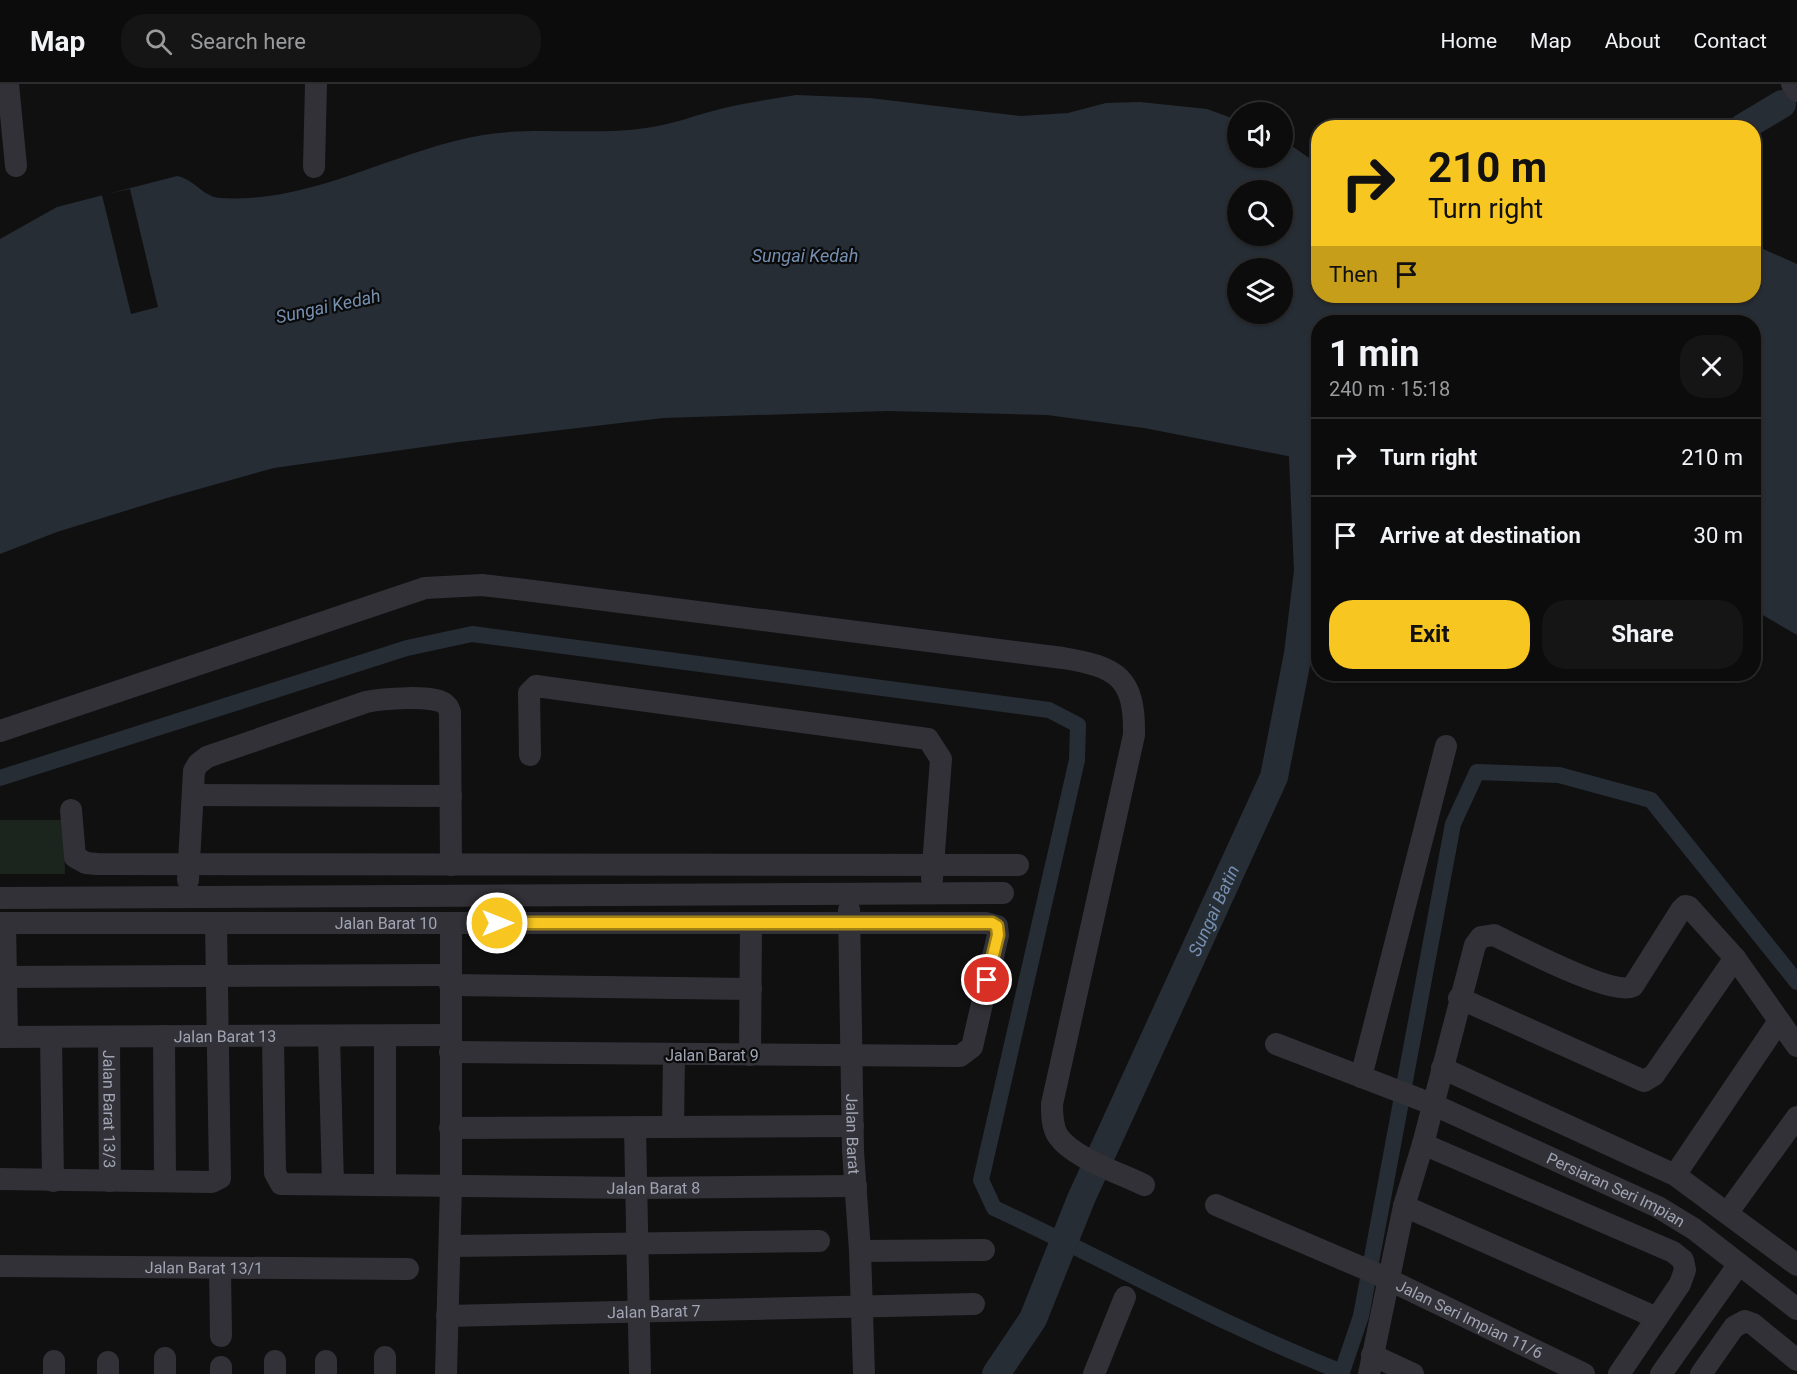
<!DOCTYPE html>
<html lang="en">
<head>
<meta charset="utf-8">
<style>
	body { margin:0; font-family:Roboto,sans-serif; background:#151516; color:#f1f3f6; height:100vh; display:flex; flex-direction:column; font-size:22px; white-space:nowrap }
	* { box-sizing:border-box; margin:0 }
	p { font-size:20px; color:#9a9b9d }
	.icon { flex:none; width:33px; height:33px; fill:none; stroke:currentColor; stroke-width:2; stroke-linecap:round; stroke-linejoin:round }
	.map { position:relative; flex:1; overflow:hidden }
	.side { position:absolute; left:1311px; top:231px; width:450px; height:366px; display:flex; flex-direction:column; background:#0c0c0d; border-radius:24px; box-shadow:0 2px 4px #0004,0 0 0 2px #2c2c2e }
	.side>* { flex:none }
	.top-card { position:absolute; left:1311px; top:36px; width:450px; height:183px; border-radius:24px; box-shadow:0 2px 4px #0004,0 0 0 2px #2c2c2e; background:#f8c621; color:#111; overflow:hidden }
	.controls { position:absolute; left:1227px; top:18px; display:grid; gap:12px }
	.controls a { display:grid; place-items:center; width:66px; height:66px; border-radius:50%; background:#0c0c0d; box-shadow:0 2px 4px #0004,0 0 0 2px #2c2c2e; font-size:30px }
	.pin { position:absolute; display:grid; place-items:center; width:51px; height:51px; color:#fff; margin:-26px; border:3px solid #fff; border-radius:50%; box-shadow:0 2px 6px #0007 }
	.me { position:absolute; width:66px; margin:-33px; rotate:90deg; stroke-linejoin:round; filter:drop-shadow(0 0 4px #0008) }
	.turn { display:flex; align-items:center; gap:21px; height:126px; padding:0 18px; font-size:27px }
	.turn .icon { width:78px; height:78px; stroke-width:2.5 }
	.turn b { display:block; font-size:42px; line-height:51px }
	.then { display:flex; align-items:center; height:57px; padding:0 18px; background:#0003; gap:12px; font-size:22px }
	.round { display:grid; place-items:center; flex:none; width:63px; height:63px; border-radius:24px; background:#151516 }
	.headline { display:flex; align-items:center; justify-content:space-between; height:102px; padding:0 18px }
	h1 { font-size:36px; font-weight:700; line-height:45px }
	.primary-button { display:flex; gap:12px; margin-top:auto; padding:12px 18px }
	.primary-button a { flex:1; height:69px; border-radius:24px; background:#f8c621; color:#111; font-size:24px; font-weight:700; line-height:69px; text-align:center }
	.primary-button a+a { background:#151516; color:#f1f3f6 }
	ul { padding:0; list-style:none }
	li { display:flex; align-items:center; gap:18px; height:78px; padding:0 18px; border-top:2px solid #2c2c2e }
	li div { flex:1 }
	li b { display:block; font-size:22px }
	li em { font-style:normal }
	header { display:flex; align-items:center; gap:36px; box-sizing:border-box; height:84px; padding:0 30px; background:#0c0c0d; border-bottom:2px solid #2c2c2e }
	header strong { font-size:28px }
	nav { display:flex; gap:33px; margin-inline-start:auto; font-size:21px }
	.search { width:420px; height:54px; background:#151516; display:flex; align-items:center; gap:15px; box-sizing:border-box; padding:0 21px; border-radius:24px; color:#9a9b9d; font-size:22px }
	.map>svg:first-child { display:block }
</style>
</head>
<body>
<header>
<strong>Map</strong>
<div class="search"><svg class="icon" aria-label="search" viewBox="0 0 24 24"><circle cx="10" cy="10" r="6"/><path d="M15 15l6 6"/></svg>Search here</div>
<nav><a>Home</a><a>Map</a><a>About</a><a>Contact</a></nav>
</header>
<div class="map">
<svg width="1797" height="1290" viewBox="0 0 1797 1290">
	<rect width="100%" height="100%" fill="#101011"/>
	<path fill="#1c241e" d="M0,736H64L65,790H0Z"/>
	<path fill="#262d35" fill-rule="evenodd" d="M796,11L870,14L1021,32L1068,29L1106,19L1140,18L1207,25L1237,36L1238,74H1282L1283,56L1318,80V212H1754V161L1797,180V551L1754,526V238H1318V378L1144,344L1047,331L889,327L663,334L459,358L274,384L167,414L57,448L0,470V155L57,123L177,92C194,95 203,113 220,114C313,120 394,66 483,51C537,42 592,52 646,44C671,41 696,31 720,25C745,19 771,15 796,11ZM1238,106H1282V152H1238ZM1238,184H1282V230H1238Z"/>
	<path fill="#101011" d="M130,105L158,223L131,230L102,111Z"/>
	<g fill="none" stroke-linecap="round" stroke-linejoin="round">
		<path stroke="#262d35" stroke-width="16" d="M0,694L407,564L472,550L1049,626L1078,641L1077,676L981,1096L994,1124C1111,1178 1223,1242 1342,1288L1361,1232L1453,740L1477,688L1559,691L1651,716L1797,898"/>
		<g stroke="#262d35" stroke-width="28">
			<path d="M1742,44L1782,20"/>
			<path id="s1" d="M996,1290L1033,1235L1081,1115L1274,693L1298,570L1308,487L1303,374L1318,332"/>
		</g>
		<g stroke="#313137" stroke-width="22">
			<path d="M8,0L16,82"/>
			<path d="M1792,0L1797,7"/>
			<path d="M314,83L316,0"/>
			<path d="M0,647L425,504L482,501L517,505L1063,574C1117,583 1135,593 1134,651L1052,1020C1052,1031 1052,1043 1058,1052C1073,1074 1120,1089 1144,1101"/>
			<path d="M530,671L529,609L536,602L928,655L941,675L932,795"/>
			<path d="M193,711L451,712"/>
			<path d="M71,726L75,773L86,779L97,780L1018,781"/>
			<path d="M188,796L194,687L198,680L207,673L366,618C380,615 435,610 445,620C447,621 449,625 450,628L451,781"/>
			<path d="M0,814L1003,809"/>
			<path id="s2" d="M849,826L853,1067L860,1167L864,1290"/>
			<path id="s3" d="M0,839H986L997,842L998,851L972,963L960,972L450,968"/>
			<path d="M5,839L7,953"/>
			<path d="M0,893L450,891"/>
			<path d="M450,901L751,905"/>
			<path d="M1459,914L1644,997L1654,991L1735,874"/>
			<path d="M164,952L165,1097"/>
			<path id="s4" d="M273,952L275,1089L281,1100L636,1104L856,1102"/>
			<path d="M329,952L333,1100"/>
			<path id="s5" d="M0,953L450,951"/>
			<path d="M51,953L53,1097"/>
			<path id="s6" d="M109,953L110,1097"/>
			<path id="s7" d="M1276,960L1432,1020L1658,1123L1694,1145L1797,1225"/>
			<path d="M750,971L751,839"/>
			<path d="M1442,984L1675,1091L1797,1181"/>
			<path d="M1361,993L1446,662"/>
			<path d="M635,1043L640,1290"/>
			<path d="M673,1043L674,970"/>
			<path d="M450,1044L853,1042"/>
			<path d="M1675,1091L1779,937"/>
			<path d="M0,1095L212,1098L220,1094L216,839"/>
			<path d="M385,1100V952"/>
			<path id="s8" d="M1216,1121L1377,1190L1584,1290"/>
			<path d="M1404,1122L1657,1234"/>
			<path d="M1728,1128L1797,1033"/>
			<path d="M450,1162L819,1157"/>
			<path d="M860,1167L984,1166"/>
			<path id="s9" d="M0,1182L408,1185"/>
			<path d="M220,1184L221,1252"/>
			<path id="s10" d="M447,1232L974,1220"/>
			<path d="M1372,1271L1413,1290"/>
			<path d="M385,1273V1290"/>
			<path d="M54,1277V1290"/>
			<path d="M326,1277V1290"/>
			<path d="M221,1283V1290"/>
			<path d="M108,1290V1278"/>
			<path d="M165,1290V1274"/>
			<path d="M275,1290V1277"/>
			<path d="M446,1290L451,1102V839"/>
			<path d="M1094,1290L1125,1213"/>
			<path d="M1369,1290L1404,1122L1423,1060"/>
			<path d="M1619,1290L1680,1200L1685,1186L1683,1176L1673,1168L1423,1060L1475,861L1481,853L1494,851C1517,862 1614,913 1633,902L1681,826L1685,822L1689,823L1735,874L1797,962"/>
			<path d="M1661,1290L1739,1180"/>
			<path d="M1701,1290L1734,1243L1745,1237L1753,1240L1797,1276"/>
		</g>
	</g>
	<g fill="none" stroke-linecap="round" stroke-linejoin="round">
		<g stroke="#a18115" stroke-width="15">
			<path id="route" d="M497,839H992L997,842L998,851L987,896"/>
		</g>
		<use href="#route" stroke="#f8c621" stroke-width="10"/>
	</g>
	<g text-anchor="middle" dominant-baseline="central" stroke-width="4.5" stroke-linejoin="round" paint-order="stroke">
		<g font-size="16" fill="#a0a4b3" stroke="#0b0b0c">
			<text stroke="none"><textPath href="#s3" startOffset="386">Jalan Barat 10</textPath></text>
			<text stroke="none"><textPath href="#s5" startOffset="225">Jalan Barat 13</textPath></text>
			<text x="712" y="971">Jalan Barat 9</text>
			<text stroke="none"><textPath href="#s6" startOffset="72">Jalan Barat 13/3</textPath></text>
			<text stroke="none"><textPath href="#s2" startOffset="224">Jalan Barat</textPath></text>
			<text stroke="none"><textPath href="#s4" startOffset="522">Jalan Barat 8</textPath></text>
			<text stroke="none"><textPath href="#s7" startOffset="370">Persiaran Seri Impian</textPath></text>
			<text stroke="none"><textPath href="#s9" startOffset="204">Jalan Barat 13/1</textPath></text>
			<text stroke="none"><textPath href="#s10" startOffset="207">Jalan Barat 7</textPath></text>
			<text stroke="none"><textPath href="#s8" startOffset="278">Jalan Seri Impian 11/6</textPath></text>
		</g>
		<g font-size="18" font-style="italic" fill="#758fb0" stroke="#0b0b0c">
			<text x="805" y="171">Sungai Kedah</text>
			<text transform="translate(328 222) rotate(-12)">Sungai Kedah</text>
			<text stroke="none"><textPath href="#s1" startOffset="513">Sungai Batin</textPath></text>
		</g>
	</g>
</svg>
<div class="controls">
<a><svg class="icon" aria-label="sound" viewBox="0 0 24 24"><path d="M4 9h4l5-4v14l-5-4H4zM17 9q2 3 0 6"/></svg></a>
<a><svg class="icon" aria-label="search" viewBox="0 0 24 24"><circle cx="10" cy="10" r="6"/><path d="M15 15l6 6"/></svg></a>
<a><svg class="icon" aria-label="layers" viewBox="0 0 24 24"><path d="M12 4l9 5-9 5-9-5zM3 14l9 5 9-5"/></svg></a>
</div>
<div class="pin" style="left:987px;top:896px;background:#d93025"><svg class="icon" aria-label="arrive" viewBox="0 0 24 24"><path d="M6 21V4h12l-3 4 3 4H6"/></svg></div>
<svg class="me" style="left:497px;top:839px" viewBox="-20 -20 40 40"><circle r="17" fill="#f8c621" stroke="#fff" stroke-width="3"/><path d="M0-11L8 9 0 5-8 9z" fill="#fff"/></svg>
<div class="top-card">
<div class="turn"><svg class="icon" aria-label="right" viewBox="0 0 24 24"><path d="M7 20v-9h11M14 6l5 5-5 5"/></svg><div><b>210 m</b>Turn right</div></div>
<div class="then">Then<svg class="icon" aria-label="arrive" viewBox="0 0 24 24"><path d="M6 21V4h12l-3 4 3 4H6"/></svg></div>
</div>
<section class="side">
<div class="headline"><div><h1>1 min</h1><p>240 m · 15:18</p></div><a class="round"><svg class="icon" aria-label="close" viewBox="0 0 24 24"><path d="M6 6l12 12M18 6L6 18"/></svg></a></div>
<ul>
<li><svg class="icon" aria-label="right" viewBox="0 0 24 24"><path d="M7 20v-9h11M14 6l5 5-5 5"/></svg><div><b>Turn right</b></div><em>210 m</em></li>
<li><svg class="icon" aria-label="arrive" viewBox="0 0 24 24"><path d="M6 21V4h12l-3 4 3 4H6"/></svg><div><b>Arrive at destination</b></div><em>30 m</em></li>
</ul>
<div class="primary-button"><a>Exit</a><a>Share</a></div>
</section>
</div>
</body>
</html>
